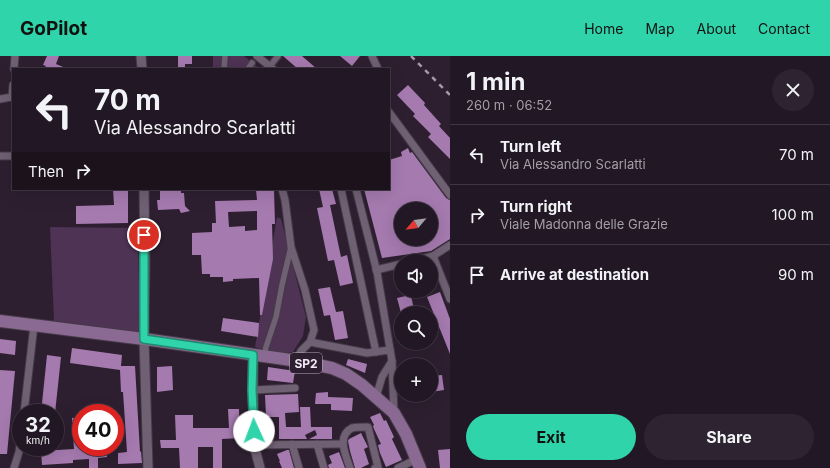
<!DOCTYPE html>
<html lang="en">
<head>
<meta charset="utf-8">
<style>
	body { margin:0; font-family:Inter,sans-serif; background:#2e2431; color:#f1f3f6; height:100vh; display:flex; flex-direction:column; font-size:15px; white-space:nowrap }
	* { box-sizing:border-box; margin:0 }
	p { font-size:13px; color:#a29fa6 }
	.icon { flex:none; width:22px; height:22px; fill:none; stroke:currentColor; stroke-width:2; stroke-linecap:round; stroke-linejoin:round }
	.map { position:relative; flex:1; overflow:hidden }
	.details { display:flex; flex-direction:column; background:#221724; width:380px }
	.details>* { flex:none }
	.top-card { position:absolute; left:12px; top:12px; width:378px; height:122px; border-radius:0px; box-shadow:0 4px 16px #0002,0 0 0 1px #3f3641; background:#221724; color:#f1f3f6; overflow:hidden }
	.needle { width:26px; rotate:241deg }
	.fabs { position:absolute; left:394px; top:146px; display:grid; gap:8px }
	.fabs a { display:grid; place-items:center; width:44px; height:44px; border-radius:50%; background:#221724; box-shadow:0 4px 16px #0002,0 0 0 1px #3f3641; font-size:20px }
	.speed { position:absolute; left:12px; top:348px; display:flex; gap:8px; font-size:20px; font-weight:700; text-align:center }
	.speed>* { display:grid; place-content:center; width:52px; height:52px; border-radius:50%; background:#221724; box-shadow:0 4px 16px #0002,0 0 0 1px #3f3641; line-height:1 }
	.speed small { font-size:10px; font-weight:400 }
	.speed .limit { border:6px solid #d22; background:#fff; color:#111 }
	.pin { position:absolute; display:grid; place-items:center; width:34px; height:34px; color:#fff; margin:-17px; border:2px solid #fff; border-radius:50%; box-shadow:0 1px 4px #0007 }
	.me { position:absolute; width:44px; margin:-22px; rotate:358deg; stroke-linejoin:round; filter:drop-shadow(0 0 3px #0008) }
	.turn { display:flex; align-items:center; gap:14px; height:84px; padding:0 16px; font-size:18px }
	.turn .icon { width:52px; height:52px; stroke-width:2.5 }
	.turn b { display:block; font-size:28px; line-height:34px }
	.then { display:flex; align-items:center; height:38px; padding:0 16px; background:#0003; gap:8px; font-size:15px }
	.round { display:grid; place-items:center; flex:none; width:42px; height:42px; border-radius:21px; background:#2e2431 }
	.headline { display:flex; align-items:center; justify-content:space-between; height:68px; padding:0 16px }
	h1 { font-size:24px; font-weight:700; line-height:30px }
	.cta { display:flex; gap:8px; margin-top:auto; padding:8px 16px }
	.cta a { flex:1; height:46px; border-radius:24px; background:#30d4aa; color:#111; font-size:16px; font-weight:700; line-height:46px; text-align:center }
	.cta a+a { background:#2e2431; color:#f1f3f6 }
	ul { padding:0; list-style:none }
	li { display:flex; align-items:center; gap:12px; height:60px; padding:0 16px; border-top:1px solid #3f3641 }
	li div { flex:1 }
	li b { display:block; font-size:15px }
	li em { font-style:normal }
	header { display:flex; align-items:center; gap:24px; box-sizing:border-box; height:56px; padding:0 20px; background:#30d4aa; color:#111 }
	header strong { font-size:19px }
	nav { display:flex; gap:22px; margin-inline-start:auto; font-size:14px }
	main { display:flex; flex:1; min-height:0 }
	.map>svg:first-child { display:block }
</style>
</head>
<body>
<header>
<strong>GoPilot</strong>
<nav><a>Home</a><a>Map</a><a>About</a><a>Contact</a></nav>
</header>
<main>
<div class="map">
<svg width="450" height="412" viewBox="0 0 450 412">
	<rect width="100%" height="100%" fill="#2d1f30"/>
	<g fill="#4e3354">
		<path d="M213,0H244L260,13H213Z"/>
		<path d="M277,161L281,163L306,261L303,280L293,296C280,299 267,295 255,291Z"/>
		<path d="M50,171L138,172L140,276L54,265Z"/>
	</g>
	<g fill="#a57aaf" fill-rule="evenodd">
		<path d="M47,0H59L56,8L68,13H44L46,10L43,9Z"/>
		<path d="M178,0H192V8H185V13H178Z"/>
		<path d="M283,0H302L317,13H298Z"/>
		<path d="M340,0H360L352,10Z"/>
		<path d="M408,29L425,47L424,49L441,68L439,70L450,82V103L428,81L431,78L413,60L415,58L397,39Z"/>
		<path d="M408,92L410,97L412,96L446,142L450,144V183L431,195L382,202L364,133H389V104L402,100L401,96ZM401,153H431V183H401Z"/>
		<path d="M113,133H128V167L76,168V150L114,149Z"/>
		<path d="M319,133H332L336,148L330,149L341,201L347,199L353,227L340,230L334,204L328,205L317,152L323,151Z"/>
		<path d="M256,134H274L275,168H272L273,203L262,259H260L259,222L233,223V225L223,226V221H210V218H202L201,199H192V177L212,176V167H216L215,145L257,144ZM257,155V174L245,175V170L229,171L228,156Z"/>
		<path d="M160,135H181V137H184L185,150L190,155L181,157L179,153L158,154L157,144H160Z"/>
		<path d="M330,231L336,256L343,255L348,282L335,284L330,259L324,260L318,233Z"/>
		<path d="M440,236L450,263V298L427,241Z"/>
		<path d="M410,239L411,240L415,257H401L397,242Z"/>
		<path d="M223,262L259,267L258,281L221,275Z"/>
		<path d="M0,283L16,285L15,299L0,297Z"/>
		<path d="M72,292L122,299L121,310H135L140,396L141,395L142,407L118,408V397L127,396L123,336H121L120,314L70,307Z"/>
		<path d="M47,299L61,301L55,357H41Z"/>
		<path d="M348,303L367,308L365,317L346,309Z"/>
		<path d="M172,310L173,334L157,336V311Z"/>
		<path d="M268,311L295,315L293,327L267,324Z"/>
		<path d="M0,314L15,315L7,398H0Z"/>
		<path d="M442,319L444,334L431,336V320Z"/>
		<path d="M328,336V341L353,342L352,355L331,354V348H315L316,337Z"/>
		<path d="M298,338L299,356L285,357L286,371H301L300,351H310L311,371H332V383H309L317,379L315,374L305,379L307,383H279V361H266L265,339Z"/>
		<path d="M228,353H239L240,382L222,383V412H213V391H198V412H180L179,392H161L160,384H176L175,359H193V372H229Z"/>
		<path d="M380,357L384,365L386,364L394,381L392,383L402,404L386,411L380,397L378,389L381,388L374,373L373,370L374,369L370,361Z"/>
		<path d="M81,361V391H106L107,401L98,402V412H89V403L73,404V407L42,409L41,395L74,393L72,362Z"/>
		<path d="M361,377L368,391L364,393L369,408L361,412H355L350,395L348,385L349,383Z"/>
		<path d="M450,393V412H440L438,394Z"/>
		<path d="M287,394H289L294,412H282L279,405H280L277,398Z"/>
		<path d="M339,396L345,412H329L328,409L332,407L329,400Z"/>
	</g>
	<g fill="none" stroke-linecap="round" stroke-linejoin="round">
		<g stroke="#463a48" stroke-width="8">
			<g id="pedestrian">
				<path d="M270,10L278,0"/>
				<path d="M224,13L225,0"/>
				<path d="M248,13L252,7"/>
				<path d="M264,300L266,291L276,261L282,229L291,191"/>
			</g>
		</g>
		<g stroke="#463a48" stroke-width="9">
			<g id="minor">
				<path d="M257,0L273,13"/>
				<path d="M372,0L378,13"/>
				<path d="M14,13L15,0"/>
				<path d="M0,43L12,41L13,29"/>
				<path d="M389,56L450,139"/>
				<path d="M0,100H13"/>
				<path d="M282,133L285,144L291,191L305,234L314,274L310,286"/>
				<path d="M341,133L376,296"/>
				<path d="M356,133L377,216L392,305L394,357"/>
				<path d="M433,200L450,243"/>
				<path d="M412,205L433,200L450,189"/>
				<path d="M376,214L401,208"/>
				<path d="M296,305L301,295L310,286L367,297L390,294"/>
				<path d="M253,334L295,332"/>
				<path d="M376,341L382,321L392,305"/>
				<path d="M24,357L34,269"/>
				<path d="M292,388L299,412"/>
				<path d="M317,388L324,412"/>
				<path d="M254,389L342,388"/>
				<path d="M14,412L19,396L21,383"/>
				<path d="M350,412C346,400 336,380 352,372C357,371 364,371 368,371L378,411L375,412"/>
				<path d="M398,412L417,403"/>
			</g>
		</g>
		<g stroke="#463a48" stroke-width="11">
			<g id="tertiary">
				<path d="M141,0L142,13"/>
				<path d="M144,133L145,207L144,283L148,412"/>
				<path d="M253,299V334L254,389L260,412"/>
			</g>
		</g>
		<g stroke="#463a48" stroke-width="14">
			<path id="primary" d="M0,265L144,283L298,305L332,312L346,318L362,329L394,357L406,378L420,412"/>
		</g>
		<use href="#pedestrian" stroke="#6f6073" stroke-width="5.5"/>
		<use href="#minor" stroke="#6f6073" stroke-width="7"/>
		<use href="#tertiary" stroke="#6f6073" stroke-width="9"/>
		<use href="#primary" stroke="#8a6992" stroke-width="12"/>
		<path stroke="#a499a6" stroke-width="2.5" stroke-dasharray="5 5" stroke-linecap="butt" d="M411,0L450,39"/>
	</g>
	<g fill="none" stroke-linecap="round" stroke-linejoin="round">
		<g stroke="#1f8a6e" stroke-width="10">
			<path id="route" d="M144,179V283L253,299L252,334L254,375"/>
		</g>
		<use href="#route" stroke="#30d4aa" stroke-width="7"/>
	</g>
	<g text-anchor="middle" dominant-baseline="central" stroke-width="4" stroke-linejoin="round" paint-order="stroke">
		<rect fill="#2d1f30" stroke="#b7acb9" stroke-width="1" x="290" y="297" width="32" height="20" rx="3"/>
		<g font-size="12" font-weight="bold" fill="#f2e9f4">
			<text x="306" y="307">SP2</text>
		</g>
	</g>
</svg>
<div class="fabs">
<a><svg class="needle" viewBox="-14 -14 28 28"><path d="M0-13l5 13h-10z" fill="#e53935"/><path d="M0 13l5-13h-10z" fill="#a29fa6"/></svg></a>
<a><svg class="icon" aria-label="sound" viewBox="0 0 24 24"><path d="M4 9h4l5-4v14l-5-4H4zM17 9q2 3 0 6"/></svg></a>
<a><svg class="icon" aria-label="search" viewBox="0 0 24 24"><circle cx="10" cy="10" r="6"/><path d="M15 15l6 6"/></svg></a>
<a>+</a>
</div>
<div class="speed"><div>32<small>km/h</small></div><div class="limit">40</div></div>
<div class="pin" style="left:144px;top:179px;background:#d93025"><svg class="icon" aria-label="arrive" viewBox="0 0 24 24"><path d="M6 21V4h12l-3 4 3 4H6"/></svg></div>
<svg class="me" style="left:254px;top:375px" viewBox="-20 -20 40 40"><circle r="19" fill="#fff"/><path d="M0-13L10 11 0 6-10 11z" fill="#30d4aa"/></svg>
<div class="top-card">
<div class="turn"><svg class="icon" aria-label="left" viewBox="0 0 24 24"><path d="M17 20v-9H6M10 6l-5 5 5 5"/></svg><div><b>70 m</b>Via Alessandro Scarlatti</div></div>
<div class="then">Then<svg class="icon" aria-label="right" viewBox="0 0 24 24"><path d="M7 20v-9h11M14 6l5 5-5 5"/></svg></div>
</div>
</div>
<section class="details">
<div class="headline"><div><h1>1 min</h1><p>260 m · 06:52</p></div><a class="round"><svg class="icon" aria-label="close" viewBox="0 0 24 24"><path d="M6 6l12 12M18 6L6 18"/></svg></a></div>
<ul>
<li><svg class="icon" aria-label="left" viewBox="0 0 24 24"><path d="M17 20v-9H6M10 6l-5 5 5 5"/></svg><div><b>Turn left</b><p>Via Alessandro Scarlatti</p></div><em>70 m</em></li>
<li><svg class="icon" aria-label="right" viewBox="0 0 24 24"><path d="M7 20v-9h11M14 6l5 5-5 5"/></svg><div><b>Turn right</b><p>Viale Madonna delle Grazie</p></div><em>100 m</em></li>
<li><svg class="icon" aria-label="arrive" viewBox="0 0 24 24"><path d="M6 21V4h12l-3 4 3 4H6"/></svg><div><b>Arrive at destination</b></div><em>90 m</em></li>
</ul>
<div class="cta"><a>Exit</a><a>Share</a></div>
</section>
</main>
</body>
</html>
